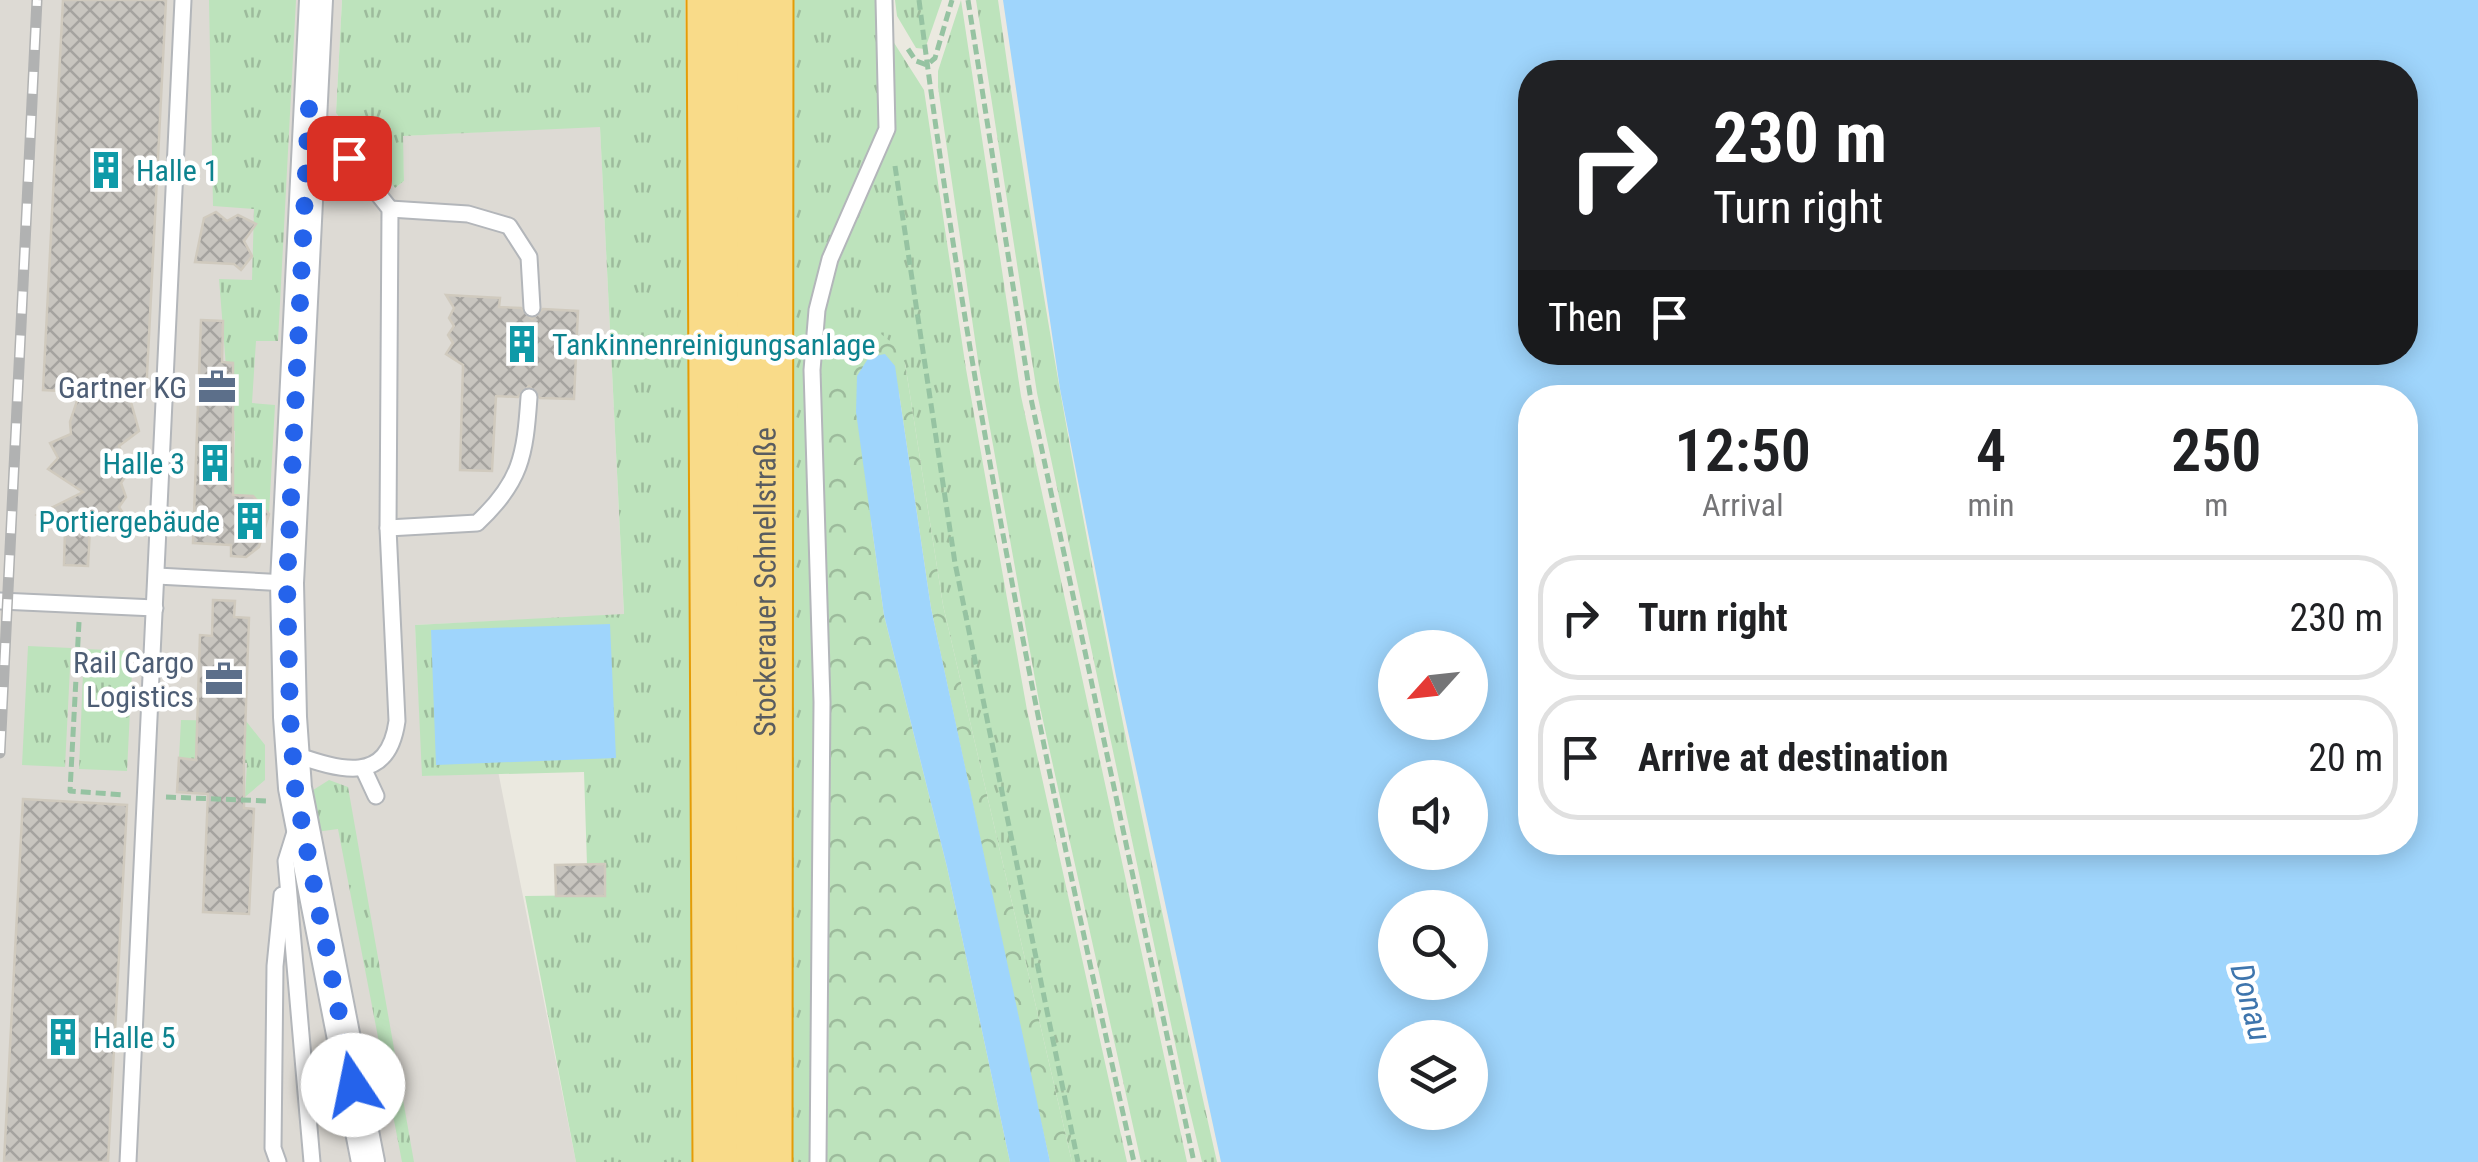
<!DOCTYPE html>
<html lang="en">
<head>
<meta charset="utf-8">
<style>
	body { margin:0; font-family:"Roboto Condensed",sans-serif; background:#f2f2f2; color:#202124; height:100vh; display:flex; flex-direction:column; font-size:38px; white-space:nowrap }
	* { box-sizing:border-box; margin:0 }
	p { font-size:32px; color:#757577 }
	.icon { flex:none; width:55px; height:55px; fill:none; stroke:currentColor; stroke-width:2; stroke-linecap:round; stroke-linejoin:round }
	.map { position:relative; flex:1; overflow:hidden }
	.sheet { position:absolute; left:1518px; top:385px; width:900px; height:470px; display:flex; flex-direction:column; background:#fff; border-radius:40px; box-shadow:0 5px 25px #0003 }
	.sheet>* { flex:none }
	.guide { position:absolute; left:1518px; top:60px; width:900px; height:305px; border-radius:40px; box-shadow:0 5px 25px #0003; background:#202124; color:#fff; overflow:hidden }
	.needle { width:65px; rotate:243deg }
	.fabs { position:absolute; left:1378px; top:630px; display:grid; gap:20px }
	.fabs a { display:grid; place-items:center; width:110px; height:110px; border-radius:50%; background:#fff; box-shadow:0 5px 25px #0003; font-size:50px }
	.pin { position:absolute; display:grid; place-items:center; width:85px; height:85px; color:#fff; margin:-42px; border-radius:20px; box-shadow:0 5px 15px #0006 }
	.me { position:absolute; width:110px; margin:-55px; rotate:349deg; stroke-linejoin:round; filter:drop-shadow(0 0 8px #0008) }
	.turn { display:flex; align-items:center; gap:35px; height:210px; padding:0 30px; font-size:45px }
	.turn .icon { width:130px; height:130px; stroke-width:2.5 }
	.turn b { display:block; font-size:70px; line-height:85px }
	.then { display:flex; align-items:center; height:95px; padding:0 30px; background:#0003; gap:20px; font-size:38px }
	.eta { display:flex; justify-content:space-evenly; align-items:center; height:170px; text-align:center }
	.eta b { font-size:60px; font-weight:600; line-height:70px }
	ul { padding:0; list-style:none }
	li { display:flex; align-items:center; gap:30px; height:125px; margin:0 20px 15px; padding:0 10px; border:5px solid #e0e0e0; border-radius:40px }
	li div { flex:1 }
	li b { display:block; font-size:38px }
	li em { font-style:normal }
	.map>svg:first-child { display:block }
</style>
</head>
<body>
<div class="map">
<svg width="2478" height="1162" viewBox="0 0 2478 1162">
	<defs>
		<pattern id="grass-tufts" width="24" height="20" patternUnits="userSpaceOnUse" patternTransform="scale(2.5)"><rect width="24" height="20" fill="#bde3bc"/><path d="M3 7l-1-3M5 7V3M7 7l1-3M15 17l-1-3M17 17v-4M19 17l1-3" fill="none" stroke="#9dbb9c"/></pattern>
		<pattern id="forest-crowns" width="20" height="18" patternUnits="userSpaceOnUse" patternTransform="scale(2.5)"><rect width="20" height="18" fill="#bde3bc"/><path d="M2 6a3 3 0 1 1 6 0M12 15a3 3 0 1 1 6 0" fill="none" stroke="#9dbb9c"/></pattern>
		<pattern id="building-cross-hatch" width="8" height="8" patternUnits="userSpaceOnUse" patternTransform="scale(2.5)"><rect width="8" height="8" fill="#c8c5bf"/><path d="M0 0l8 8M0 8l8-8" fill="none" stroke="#a5a39f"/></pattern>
	</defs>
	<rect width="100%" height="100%" fill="#ebe9e0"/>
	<path fill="#dddad4" d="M0,0H342L336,113L395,188L404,181L402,136L600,126L624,615L415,625L423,776L498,771L576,1162H0Z"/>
	<g fill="url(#grass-tufts)">
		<path d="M209,0H296L278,341H256L252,403L275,405L269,514L253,496L233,495L235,431L231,430L219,279L252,280L254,209L213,206Z"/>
		<path d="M342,0H685L703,1082L691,1083L692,1162H576L525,896L605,895V865H587L584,772L422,776L415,625L624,614L600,127L403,136L404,181L395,188L336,113Z"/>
		<path d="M788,0H875L877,16L924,90L966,369L1027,710L1127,1162H1072L943,605L905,363L831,702L827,1162H786Z"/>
		<path d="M895,0H942L925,49L916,48L897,16Z"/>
		<path d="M961,0L1021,396L1187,1162H1141L1040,707L979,367L938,87V71Z"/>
		<path d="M976,0H998C1053,391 1130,777 1217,1162H1202L1186,1095L1037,393Z"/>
		<path d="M28,646L71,648L65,767L22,765Z"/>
		<path d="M84,649L133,651L127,771L79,769Z"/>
		<path d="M181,720L246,721L265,745V780L245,797L247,763L179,758Z"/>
		<path d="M329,780L348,787L414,1162H402L338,829L316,832L310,792Z"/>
	</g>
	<path fill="url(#forest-crowns)" d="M876,330L891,342L905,363L943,605L1072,1162H1050L1032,1083L931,608L895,366L856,412L884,615L947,867L1010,1162H827L831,702L820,369C834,344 848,336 876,330Z"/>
	<g fill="#9fd5fc" fill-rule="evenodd">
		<path d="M1003,0H2478V1162H1221L1116,676L1060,389ZM1530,72H2405V352H1530ZM1530,398H2405V842H1530ZM1395,648H1470V722H1395ZM1395,778H1470V852H1395ZM1395,908H1470V982H1395ZM1395,1038H1470V1112H1395Z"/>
		<path d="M885,354L895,366L931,608L1050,1162H1010L947,867L884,615L856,412L857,376L869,357Z"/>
		<path d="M610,624L616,758L436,765L431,630Z"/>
	</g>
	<g fill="url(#building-cross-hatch)" stroke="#d0cabe" stroke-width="2.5">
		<path d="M63,0H166L146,395H129L139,431L119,446L129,471L121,483L126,497L119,507L132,527H90L88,566L64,565L65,530L37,515L83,492L48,469L58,458L50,443L71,434L70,422L80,392L43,390Z"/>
		<path d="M216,212L227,221L238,215L256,224L244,241L252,256L241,270L234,264L195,262L204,218Z"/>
		<path d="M446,295L500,298L499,307L521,308L532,319L543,309L578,311L574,399L540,398L529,386L518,397L496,396L492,471L460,470L463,365L446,354L453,343L448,335L454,326L449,318L454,308Z"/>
		<path d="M201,320L223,321L222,362L233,363V495L253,496L269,514L259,547L246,557L231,556V545L193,543Z"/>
		<path d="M213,600L235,601L234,617L249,618L244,762V808L254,809L249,914L203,912L208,794L177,792L179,758L196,760L200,635L212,636Z"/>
		<path d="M23,799L127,805L108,1162H4Z"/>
		<path d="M605,864V896H556L555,865Z"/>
	</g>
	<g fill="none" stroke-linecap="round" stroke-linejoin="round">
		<g stroke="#b3b6ba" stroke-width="19">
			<g id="lane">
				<path d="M390,209L468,214L509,226L529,257L532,308"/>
				<path d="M388,528L477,523C521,482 525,456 529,397"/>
				<path d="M157,576L287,583"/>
				<path d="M0,601L155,608"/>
				<path d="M293,754C340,770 388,786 397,721L388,528L390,209L314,113"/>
				<path d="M363,768L376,796"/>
				<path d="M296,829L286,861L312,1162"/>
				<path d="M128,1162L183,0"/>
				<path d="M278,1162L273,1148L275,966L282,895"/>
				<path d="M818,1162L822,702L812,370L817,310L830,259L887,129L884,0"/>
			</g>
		</g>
		<g stroke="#b3b6ba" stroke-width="36">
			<path id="street" d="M316,0L287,583L290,717L295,788L368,1162"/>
		</g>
		<g stroke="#e49c07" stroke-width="59">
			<g id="highway">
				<path d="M715,0L721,1162"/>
				<path id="s1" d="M764,1162L765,0"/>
			</g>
		</g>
		<g stroke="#96c3a2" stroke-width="5" stroke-dasharray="10 5" stroke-linecap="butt">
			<path d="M919,0C968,392 1047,777 1134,1162"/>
			<path d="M968,0L1030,394L1194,1162"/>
			<path d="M908,49L916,61L927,65L935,58L952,0"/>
			<path d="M895,166L955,563L1078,1162"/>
			<path d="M79,622L70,791L125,795"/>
			<path d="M166,797L269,801"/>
		</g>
		<use href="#lane" stroke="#fff" stroke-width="15"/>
		<use href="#street" stroke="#fff" stroke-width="32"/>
		<use href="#highway" stroke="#f9db89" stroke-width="55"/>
		<g stroke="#b1b2b2" stroke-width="11">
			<path id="rail" d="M0,753L37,0"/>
		</g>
		<use href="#rail" stroke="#fff" stroke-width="8" stroke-dasharray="22" stroke-linecap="butt"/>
	</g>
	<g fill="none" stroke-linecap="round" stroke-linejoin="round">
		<path stroke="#2563eb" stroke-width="18" stroke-dasharray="0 32.4" d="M349,158L309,108L287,583L290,716L295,788L353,1085"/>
	</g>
	<defs>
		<g id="building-bare" transform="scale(3)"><path d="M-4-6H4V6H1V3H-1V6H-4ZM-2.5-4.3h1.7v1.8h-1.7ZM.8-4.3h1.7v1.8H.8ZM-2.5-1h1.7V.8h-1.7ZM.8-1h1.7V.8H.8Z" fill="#0f9aa8" stroke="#fff" stroke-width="2.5" paint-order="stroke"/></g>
		<g id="office-bare" transform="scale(3)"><path d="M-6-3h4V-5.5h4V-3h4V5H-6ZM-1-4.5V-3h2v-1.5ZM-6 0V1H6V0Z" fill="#5c6f8a" stroke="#fff" stroke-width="2.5" paint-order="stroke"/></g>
	</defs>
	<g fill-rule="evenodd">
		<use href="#building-bare" x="106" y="170"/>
		<use href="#building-bare" x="522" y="344"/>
		<use href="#office-bare" x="217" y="387"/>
		<use href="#building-bare" x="215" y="463"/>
		<use href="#building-bare" x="250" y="521"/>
		<use href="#office-bare" x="224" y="679"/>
		<use href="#building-bare" x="63" y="1037"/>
	</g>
	<g text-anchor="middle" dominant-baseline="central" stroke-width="9" stroke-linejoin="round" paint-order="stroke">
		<g font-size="30" fill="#0d838f" stroke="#fff" text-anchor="start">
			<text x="136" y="170">Halle 1</text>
			<text x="552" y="344">Tankinnenreinigungsanlage</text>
			<text x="185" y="463" text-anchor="end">Halle 3</text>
			<text x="220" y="521" text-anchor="end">Portiergebäude</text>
			<text x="93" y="1037">Halle 5</text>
		</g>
		<g font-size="30" fill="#4e5e75" stroke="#fff" text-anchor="end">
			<text x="187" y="387">Gartner KG</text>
			<text x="194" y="662">Rail Cargo<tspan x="194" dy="34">Logistics</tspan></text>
		</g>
		<g font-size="30" fill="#595c60" stroke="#fff">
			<text stroke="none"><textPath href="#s1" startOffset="580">Stockerauer Schnellstraße</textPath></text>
		</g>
		<g font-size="32" font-style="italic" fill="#3e75ad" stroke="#fff">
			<text transform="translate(2251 1002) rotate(75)">Donau</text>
		</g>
	</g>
</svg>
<div class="fabs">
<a><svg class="needle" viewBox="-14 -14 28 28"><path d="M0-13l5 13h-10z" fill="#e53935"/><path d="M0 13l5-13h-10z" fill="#757577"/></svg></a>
<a><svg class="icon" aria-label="sound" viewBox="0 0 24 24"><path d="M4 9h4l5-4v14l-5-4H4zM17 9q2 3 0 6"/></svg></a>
<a><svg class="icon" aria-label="search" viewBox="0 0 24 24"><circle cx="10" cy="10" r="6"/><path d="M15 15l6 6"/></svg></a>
<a><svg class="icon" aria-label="layers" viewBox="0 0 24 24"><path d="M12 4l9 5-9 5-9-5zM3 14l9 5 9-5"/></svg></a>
</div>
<div class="pin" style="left:349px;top:158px;background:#d93025"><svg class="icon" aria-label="arrive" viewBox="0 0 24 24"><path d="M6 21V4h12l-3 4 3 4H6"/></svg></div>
<svg class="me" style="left:353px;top:1085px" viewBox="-20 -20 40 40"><circle r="19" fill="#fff"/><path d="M0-13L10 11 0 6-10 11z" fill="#2563eb"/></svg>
<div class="guide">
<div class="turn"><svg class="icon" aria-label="right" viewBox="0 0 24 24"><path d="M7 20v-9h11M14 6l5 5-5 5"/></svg><div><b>230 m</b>Turn right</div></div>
<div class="then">Then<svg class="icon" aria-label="arrive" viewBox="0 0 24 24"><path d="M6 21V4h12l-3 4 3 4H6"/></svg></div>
</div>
<section class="sheet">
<div class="eta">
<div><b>12:50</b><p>Arrival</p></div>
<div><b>4</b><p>min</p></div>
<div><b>250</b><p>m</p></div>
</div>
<ul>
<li><svg class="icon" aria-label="right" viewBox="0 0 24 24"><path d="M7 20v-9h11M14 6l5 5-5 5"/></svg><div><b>Turn right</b></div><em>230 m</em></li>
<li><svg class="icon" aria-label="arrive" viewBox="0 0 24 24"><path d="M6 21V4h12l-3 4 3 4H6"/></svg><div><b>Arrive at destination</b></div><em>20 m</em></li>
</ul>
</section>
</div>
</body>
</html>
